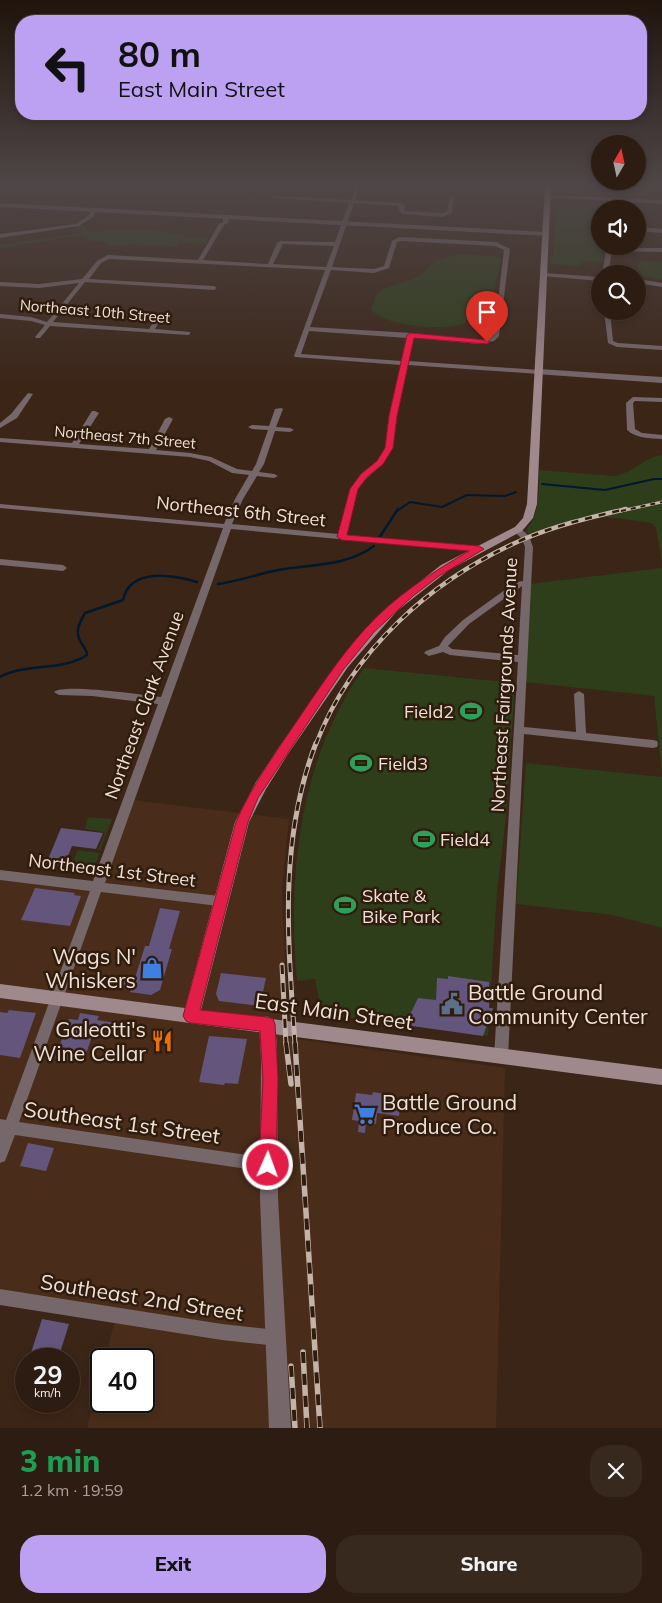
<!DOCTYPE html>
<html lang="en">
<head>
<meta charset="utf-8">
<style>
	body { margin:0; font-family:Mulish,sans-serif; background:#38291f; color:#f1f3f6; height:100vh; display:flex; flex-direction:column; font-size:19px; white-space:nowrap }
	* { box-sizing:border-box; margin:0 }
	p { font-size:16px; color:#a6a19f }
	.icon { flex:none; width:28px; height:28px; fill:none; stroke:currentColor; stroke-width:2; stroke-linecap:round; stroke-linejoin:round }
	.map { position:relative; height:1428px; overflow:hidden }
	.panel { display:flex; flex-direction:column; background:#2c1c11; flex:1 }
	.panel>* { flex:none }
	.banner { position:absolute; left:15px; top:15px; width:632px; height:105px; border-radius:20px; box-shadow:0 2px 8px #0003,0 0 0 1px #483a31; background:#bca0f2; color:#111; overflow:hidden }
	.needle { width:32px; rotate:9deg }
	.fabs { position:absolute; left:591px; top:135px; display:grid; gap:10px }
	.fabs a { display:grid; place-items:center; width:55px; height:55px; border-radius:50%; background:#2c1c11; box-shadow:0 2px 8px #0003,0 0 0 1px #483a31; font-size:25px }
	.speed { position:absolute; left:15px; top:1348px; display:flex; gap:10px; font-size:25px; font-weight:700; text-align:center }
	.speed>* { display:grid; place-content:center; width:65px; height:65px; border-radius:50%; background:#2c1c11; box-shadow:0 2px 8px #0003,0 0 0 1px #483a31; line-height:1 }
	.speed small { font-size:12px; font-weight:400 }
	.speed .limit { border:2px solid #111; border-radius:8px; background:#fff; color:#111 }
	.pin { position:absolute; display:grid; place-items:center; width:42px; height:42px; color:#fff; margin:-51px -21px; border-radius:50% 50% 50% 0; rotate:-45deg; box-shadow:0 0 5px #0007 }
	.pin .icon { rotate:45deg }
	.me { position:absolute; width:55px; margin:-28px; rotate:2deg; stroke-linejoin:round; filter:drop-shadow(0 0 4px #0008) }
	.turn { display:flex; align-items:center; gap:18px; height:105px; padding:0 20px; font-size:22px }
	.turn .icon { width:65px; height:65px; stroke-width:2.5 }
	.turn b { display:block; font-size:35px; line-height:42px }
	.round { display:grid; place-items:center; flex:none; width:52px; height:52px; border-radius:20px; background:#38291f }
	.overview { display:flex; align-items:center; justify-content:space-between; height:85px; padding:0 20px }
	h1 { font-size:30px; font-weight:800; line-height:38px; color:#1e9e55 }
	.cta { display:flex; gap:10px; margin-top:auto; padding:10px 20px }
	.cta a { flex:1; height:58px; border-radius:20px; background:#bca0f2; color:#111; font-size:20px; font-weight:800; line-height:58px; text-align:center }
	.cta a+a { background:#38291f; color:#f1f3f6 }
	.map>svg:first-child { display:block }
</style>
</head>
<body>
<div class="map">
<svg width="662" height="1428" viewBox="0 0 662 1428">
	<rect width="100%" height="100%" fill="#3b2517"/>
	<path fill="#492d1a" d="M132,800L289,819L282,887L288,1038L505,1068L496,1428H87L101,1374V1401H144V1359H105L118,1308L0,1289V875L100,887Z"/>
	<g fill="#2e3d1a">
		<path d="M556,205L627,209H600V246L603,262L581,261V266L550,264V256H553Z"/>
		<path d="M83,225L89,233L117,229L164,231V233L185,234L184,237L209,238L206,244L179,242L176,247L131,244L109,247L104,241L91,242L84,235L0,248V245L82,233L78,227Z"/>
		<path d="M459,254L495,256L501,259L494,291L477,294L471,297L468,317L465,323C443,331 388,327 371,310L377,293L383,289L411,280L422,274L437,260Z"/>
		<path d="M644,261L662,262V280L643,276L637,267L639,262Z"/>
		<path d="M662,455V563L656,528L653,524L646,522L591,515L529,535L526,530C541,512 538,492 539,470L614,476C634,473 644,457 662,455Z"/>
		<path d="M662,568V775L654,696L525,682L530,584Z"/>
		<path d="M364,668L515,683L506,817L497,891L488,1036L322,1014L315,979L297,981C287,872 300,758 364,668Z"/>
		<path d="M526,763L662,777V928L613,915L516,904Z"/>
		<path d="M88,817L112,819L100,851L98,850L105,832L85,829Z"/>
		<path d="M78,850L100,853L93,870L74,868L76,863L73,862Z"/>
	</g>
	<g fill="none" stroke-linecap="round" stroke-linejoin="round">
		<g stroke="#01192e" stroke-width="2">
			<path d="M542,484L605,490L654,479H662"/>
			<path d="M397,511L410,502L442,507L467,495L505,496L516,492"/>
		</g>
		<g stroke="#01192e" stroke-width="2.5">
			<path d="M379,538L398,509"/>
			<path d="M218,584C239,581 258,574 278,570C312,564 345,567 374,546"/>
			<path d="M0,677C28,662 61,672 87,655C87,650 85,649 82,644C74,633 79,623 85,613L123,600C130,567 173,575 197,582"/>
		</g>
	</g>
	<g fill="#64557c">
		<path d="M61,828L78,830L103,833L96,849L72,846L64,866L46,864Z"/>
		<path d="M35,888L75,893L74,895L81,896L70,926L21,920Z"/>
		<path d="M160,908L180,911L169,949H172L160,990L151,995L130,992L131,989L121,988L125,976L135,978L145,946H149Z"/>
		<path d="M221,973L266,978L260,1006L219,1001L216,994Z"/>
		<path d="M448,976L489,982V1008H493L483,1036L405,1025L418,998L436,1000L437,978L448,979Z"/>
		<path d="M9,1010L36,1013L20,1058L0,1055V1012L7,1013Z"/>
		<path d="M80,1013L99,1016L97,1020L116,1023L113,1030L95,1027L83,1063L55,1058L69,1019L78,1020Z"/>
		<path d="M209,1036L247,1039L238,1084L225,1083L224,1085L199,1082Z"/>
		<path d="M373,1092L385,1094L384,1097L401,1100L399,1116L377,1113L376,1124L366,1122L365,1133L358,1132L359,1121L352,1120L356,1093L372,1095Z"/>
		<path d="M28,1143L54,1148L46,1171L20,1166Z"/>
		<path d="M42,1319L69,1324L58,1359H29Z"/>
	</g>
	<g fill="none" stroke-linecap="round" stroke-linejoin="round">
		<g fill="#76676a" fill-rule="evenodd">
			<path d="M356,186H360L355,200L402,203L405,205L404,211L442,213L447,212L450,197L454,196L452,213L442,217L403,214L398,210L399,206L354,203L332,267L374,269L384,266L392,241L399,237L496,242L510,249L499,336L494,341L479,344L414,338L408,361L539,370L542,372L539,374L408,365L397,416L393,448L383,464L367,478L358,489L346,535L479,546L483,549L479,552L231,529L105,883L219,896L223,897L225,901L223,905L219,906L101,892L19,1122L268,1158L273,1160L275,1165L273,1170L268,1172L15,1135L5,1161L0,1163V1119L6,1120L90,891L0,880V870L93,881L158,704L92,696L59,695L54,692C62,683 144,695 161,697L223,528L0,508V504L224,524L235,499L249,475L232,473L209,461L190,457L0,442V438L72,443L92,411H95L99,413L79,444L149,449L165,419L169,417L173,419L156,450L190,453L211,457L237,469L252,471L256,464L268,430L252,429L248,427L252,425L269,426L275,409L281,408L283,409L276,427L290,428L294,430L290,432L275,431L264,464L259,472L274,474L278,476L274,478L257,476L243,499L232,524L338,534L350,489L361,474L377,461L385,448L389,416L401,365L295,357L294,356L325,270L109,259L101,263L89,279L214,286L217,288L214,290L85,282L53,322L149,329L159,313L161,312L164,314L155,329L190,332V334L188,335L50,326L40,338H36L35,337L45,325L31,321L0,318V314L31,317L47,322L79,283L39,288L0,286V282L39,284L82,279L97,261L108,255L198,260L219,224L223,222V217L226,215L229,217L228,223L224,225L203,260L268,264L277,243L280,241L335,242L349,203L275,198L273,196L351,200ZM400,241L495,246L504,250L494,335L490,338L479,340L411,333L310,327L331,270L374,273L389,268L397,242ZM283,244L334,246L326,267L273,264ZM309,331L407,338L402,361L301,354Z"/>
			<path d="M548,195L662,200V204L546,197Z"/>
			<path d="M91,210L96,211L93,217L79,226L0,238V234L76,224L89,215Z"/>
			<path d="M638,227L662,229V233L638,231Z"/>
			<path d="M609,248H662V252L612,251L608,274H602L606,251Z"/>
			<path d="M544,273L600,277V281L542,276L541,275Z"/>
			<path d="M638,279L662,283V287L638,283Z"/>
			<path d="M604,311H610L613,341L618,343L662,346V350L617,347L608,343Z"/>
			<path d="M28,393L33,394L17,418L0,428V423L11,414Z"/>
			<path d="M633,397L662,398V402L635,401L633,403L635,429L642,433L662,435V439C650,438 637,439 627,430L626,403Z"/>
			<path d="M514,528H520L529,536L533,547L524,727L576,732L574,694L579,691L584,694L586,733L653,740L657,741L658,744L657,747L653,748L524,734L508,1057L506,1062L501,1063L496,1062L494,1057L518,662L450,655L443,652L429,656L424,653L426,651L439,646L445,637L463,620L516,582L523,581L525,547L522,539L513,530ZM522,586L518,655L452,649L448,646L469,624Z"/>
			<path d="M0,559L63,565L67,568L63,571L0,565Z"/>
			<path d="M0,1289L222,1324L277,1330L283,1332L285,1338L283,1344L277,1346L222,1340L0,1305Z"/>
		</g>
		<g fill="#76676a" fill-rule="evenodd">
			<path d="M0,186H6L0,191Z"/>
			<path d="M0,203L546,232L549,234L546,236L0,207Z"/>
			<path d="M539,369L662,377V383L536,374L535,372Z"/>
			<path d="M267,1016L273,1019L277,1042L278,1198L291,1428H269L260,1198L261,1060L259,1024L261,1019Z"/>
		</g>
		<path fill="#a0898d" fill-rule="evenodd" d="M545,186H551L537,504L533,518L522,531L449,570L397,611L348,667L288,754L266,789L249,822L201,1010L662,1069V1085L0,998V984L185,1008L235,822L256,782L279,747L339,661L389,606L441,565L515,527L523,518L527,504Z"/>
		<g stroke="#c3b3a8" stroke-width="3">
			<path id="rail-far3" d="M621,511L662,502"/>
		</g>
		<g stroke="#c3b3a8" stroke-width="4.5">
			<path id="rail-far2" d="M316,744C352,650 432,579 524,539C557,525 592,517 626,509"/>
		</g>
		<g stroke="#c3b3a8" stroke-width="5">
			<g id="rail-far1">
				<path d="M282,965L286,1044"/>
				<path d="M295,1044C288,941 278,842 316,743"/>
			</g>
		</g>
		<g stroke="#c3b3a8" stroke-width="5.5">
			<g id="rail">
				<path d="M286,1043L291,1084"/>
				<path d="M295,1043L320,1428"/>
				<path d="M303,1352L307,1428"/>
				<path d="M291,1366L295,1428"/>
			</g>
		</g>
		<use href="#rail-far3" stroke="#301c0d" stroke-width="2" stroke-dasharray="5" stroke-linecap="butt"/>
		<use href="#rail-far2" stroke="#301c0d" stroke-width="2.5" stroke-dasharray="7" stroke-linecap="butt"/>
		<use href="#rail-far1" stroke="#301c0d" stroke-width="3" stroke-dasharray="9" stroke-linecap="butt"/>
		<use href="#rail" stroke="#301c0d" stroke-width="4" stroke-dasharray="11" stroke-linecap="butt"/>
	</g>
	<linearGradient id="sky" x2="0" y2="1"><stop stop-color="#20140d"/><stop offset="0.48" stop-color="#4f4647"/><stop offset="1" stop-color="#4f4647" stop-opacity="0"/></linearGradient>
	<rect width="662" height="386" fill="url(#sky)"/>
	<path fill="#e11d48" stroke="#92132f" d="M411,333L487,340L490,342L487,344L414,338L397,416L393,448L383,464L367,477L358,489L347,535L479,546L484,549L439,576L413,596L374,632L343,670L258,798L248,822L200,1010L267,1017L273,1019L275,1024L278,1079L276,1165L273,1171L268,1173L262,1171L259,1165L263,1079L260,1031L191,1023L186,1021L183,1016L236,822C251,788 272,758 293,727C316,693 338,659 365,629C395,596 431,573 469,551L342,540L337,537L350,489L361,474L377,461L385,448L389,416L407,335Z"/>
	<defs>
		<g id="stadium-bare" transform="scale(1.725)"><path d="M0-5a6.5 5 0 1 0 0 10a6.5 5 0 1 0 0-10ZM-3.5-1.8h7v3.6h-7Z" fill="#2e9e5b" stroke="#301c0d" stroke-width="2.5" paint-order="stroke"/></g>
		<g id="shop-bare" transform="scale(1.725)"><path d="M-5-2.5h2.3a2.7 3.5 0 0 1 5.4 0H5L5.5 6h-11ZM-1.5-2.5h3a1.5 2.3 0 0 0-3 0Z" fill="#3f7fe0" stroke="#301c0d" stroke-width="2.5" paint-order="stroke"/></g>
		<g id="civic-bare" transform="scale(1.725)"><path d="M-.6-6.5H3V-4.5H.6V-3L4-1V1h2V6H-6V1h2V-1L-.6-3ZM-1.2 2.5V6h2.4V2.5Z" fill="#5c6f8a" stroke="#301c0d" stroke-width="2.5" paint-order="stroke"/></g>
		<g id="restaurant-bare" transform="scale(1.725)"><path d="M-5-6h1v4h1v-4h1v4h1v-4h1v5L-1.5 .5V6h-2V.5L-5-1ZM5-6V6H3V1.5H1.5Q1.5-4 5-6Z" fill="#e8710a" stroke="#301c0d" stroke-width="2.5" paint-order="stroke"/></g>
		<g id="supermarket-bare" transform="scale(1.725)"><path d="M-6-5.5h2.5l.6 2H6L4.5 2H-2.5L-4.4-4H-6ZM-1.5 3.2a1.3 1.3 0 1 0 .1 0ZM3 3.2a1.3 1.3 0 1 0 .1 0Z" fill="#3f7fe0" stroke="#301c0d" stroke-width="2.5" paint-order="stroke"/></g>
	</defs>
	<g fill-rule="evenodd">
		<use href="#stadium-bare" x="471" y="711"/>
		<use href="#stadium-bare" x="361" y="763"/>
		<use href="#stadium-bare" x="424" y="839"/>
		<use href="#stadium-bare" x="345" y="905"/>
		<use href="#shop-bare" x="152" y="968"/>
		<use href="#civic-bare" x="452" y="1004"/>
		<use href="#restaurant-bare" x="162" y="1041"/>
		<use href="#supermarket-bare" x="365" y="1114"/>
	</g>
	<g text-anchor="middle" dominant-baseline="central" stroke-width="5" stroke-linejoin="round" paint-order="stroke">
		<g font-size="15" fill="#efe1d7" stroke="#301c0d">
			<text transform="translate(95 311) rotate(5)">Northeast 10th Street</text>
			<text transform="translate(125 437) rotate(5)">Northeast 7th Street</text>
		</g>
		<g font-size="18" fill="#efe1d7" stroke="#301c0d">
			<text transform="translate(241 511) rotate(6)">Northeast 6th Street</text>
			<text transform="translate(504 685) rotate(-87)">Northeast Fairgrounds Avenue</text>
			<text transform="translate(144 705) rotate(-70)">Northeast Clark Avenue</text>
			<text transform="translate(112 870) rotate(7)">Northeast 1st Street</text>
		</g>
		<g font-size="18" fill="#efe1d7" stroke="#301c0d" text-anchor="start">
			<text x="454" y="711" text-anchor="end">Field2</text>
			<text x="378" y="763">Field3</text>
			<text x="440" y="839">Field4</text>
			<text x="362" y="895">Skate &amp;<tspan x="362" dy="21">Bike Park</tspan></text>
		</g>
		<g font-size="21" fill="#efe1d7" stroke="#301c0d" text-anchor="end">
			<text x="136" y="956">Wags N'<tspan x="136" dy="24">Whiskers</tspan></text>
			<text x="468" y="992" text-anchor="start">Battle Ground<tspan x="468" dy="24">Community Center</tspan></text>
			<text x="146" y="1029">Galeotti's<tspan x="146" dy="24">Wine Cellar</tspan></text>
			<text x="382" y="1102" text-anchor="start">Battle Ground<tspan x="382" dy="24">Produce Co.</tspan></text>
		</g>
		<g font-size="21" fill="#efe1d7" stroke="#301c0d">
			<text transform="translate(334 1011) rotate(8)">East Main Street</text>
			<text transform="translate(122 1122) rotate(8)">Southeast 1st Street</text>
			<text transform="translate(142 1297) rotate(9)">Southeast 2nd Street</text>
		</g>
	</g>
</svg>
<div class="fabs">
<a><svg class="needle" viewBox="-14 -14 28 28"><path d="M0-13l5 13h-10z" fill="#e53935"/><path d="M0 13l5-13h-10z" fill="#a6a19f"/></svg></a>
<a><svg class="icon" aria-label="sound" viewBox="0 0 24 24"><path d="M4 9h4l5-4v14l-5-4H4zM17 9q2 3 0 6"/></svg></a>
<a><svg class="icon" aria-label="search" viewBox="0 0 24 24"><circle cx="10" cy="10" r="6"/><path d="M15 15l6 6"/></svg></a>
</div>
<div class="speed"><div>29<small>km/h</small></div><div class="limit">40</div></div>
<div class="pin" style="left:487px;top:342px;background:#d93025"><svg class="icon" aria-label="arrive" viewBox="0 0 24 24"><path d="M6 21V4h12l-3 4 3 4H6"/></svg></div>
<svg class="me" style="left:268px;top:1165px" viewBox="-20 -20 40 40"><circle r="17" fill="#e11d48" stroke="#fff" stroke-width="3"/><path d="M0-11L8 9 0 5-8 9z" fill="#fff"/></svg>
<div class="banner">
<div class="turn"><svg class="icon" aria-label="left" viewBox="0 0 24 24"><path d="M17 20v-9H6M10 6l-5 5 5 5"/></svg><div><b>80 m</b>East Main Street</div></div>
</div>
</div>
<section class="panel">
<div class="overview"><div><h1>3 min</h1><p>1.2 km · 19:59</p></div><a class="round"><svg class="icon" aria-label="close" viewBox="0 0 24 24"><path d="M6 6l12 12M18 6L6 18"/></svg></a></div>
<div class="cta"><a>Exit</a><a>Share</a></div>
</section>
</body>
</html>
